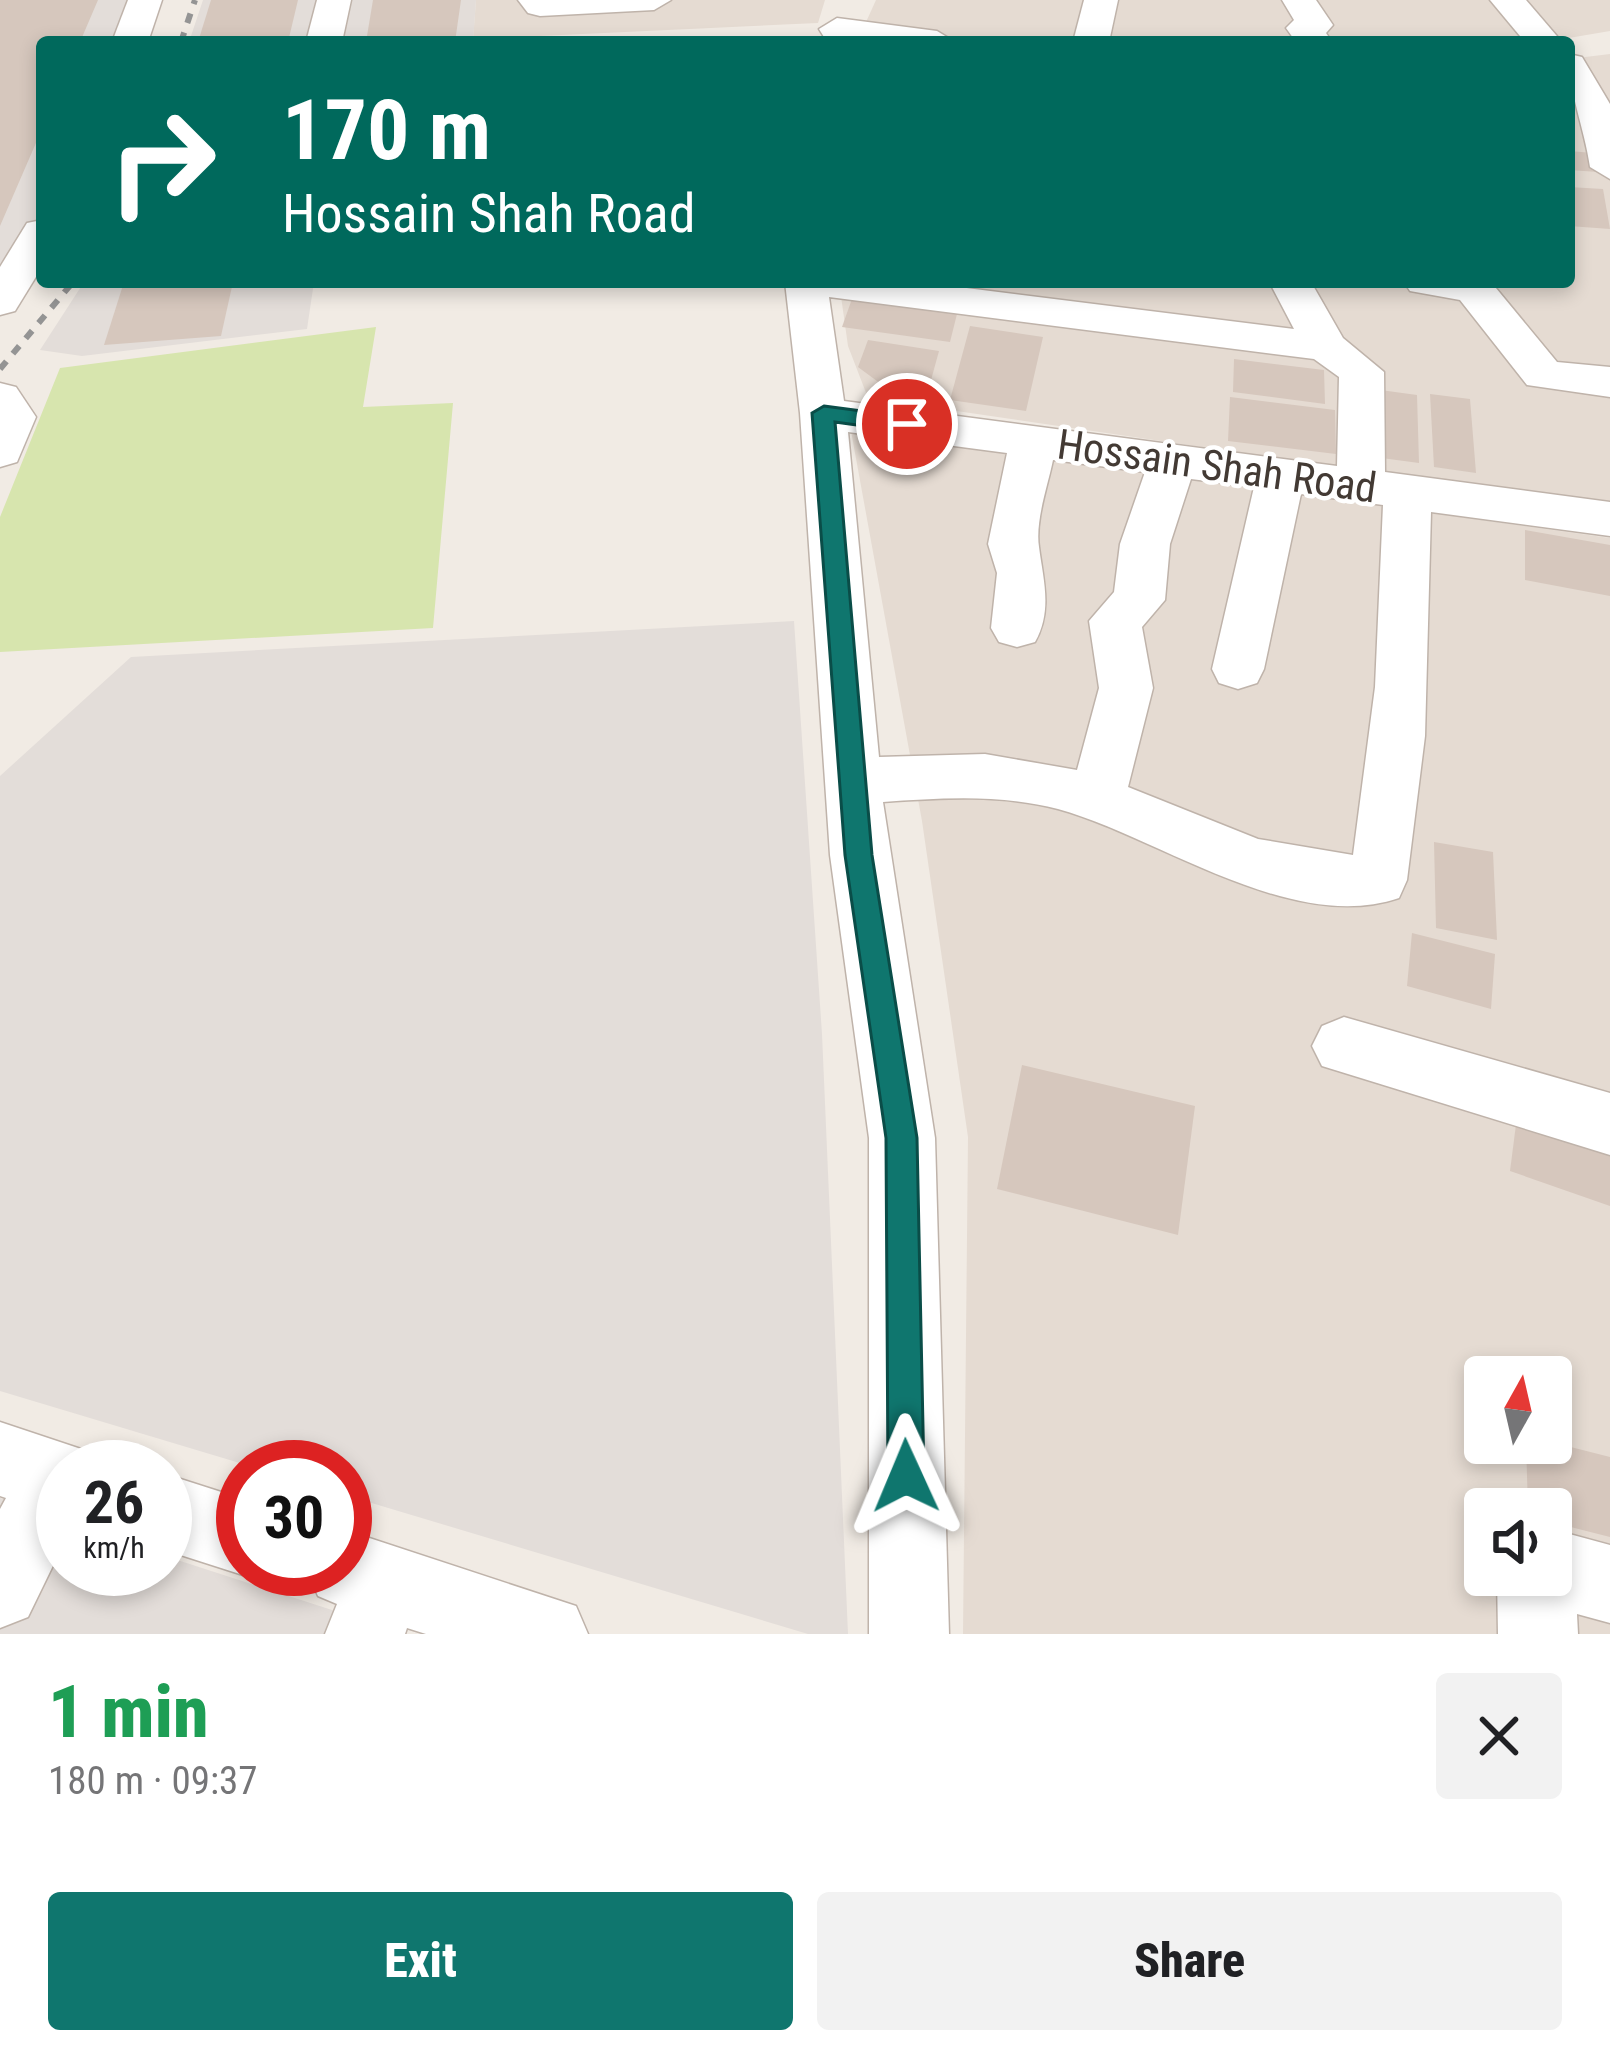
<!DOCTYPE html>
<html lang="en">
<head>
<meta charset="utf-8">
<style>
	body { margin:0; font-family:"Roboto Condensed",sans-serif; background:#f2f2f2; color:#202124; height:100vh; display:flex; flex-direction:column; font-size:45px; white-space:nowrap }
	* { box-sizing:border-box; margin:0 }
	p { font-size:39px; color:#757577 }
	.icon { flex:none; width:66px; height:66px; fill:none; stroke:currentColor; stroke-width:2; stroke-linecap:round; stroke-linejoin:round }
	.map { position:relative; height:1634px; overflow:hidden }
	.panel { display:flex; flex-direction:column; background:#fff; flex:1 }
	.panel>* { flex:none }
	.banner { position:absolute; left:36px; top:36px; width:1539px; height:252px; border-radius:12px; box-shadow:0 6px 18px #0003; background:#00695c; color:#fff; overflow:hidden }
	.needle { width:78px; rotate:8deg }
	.fabs { position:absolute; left:1464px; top:1356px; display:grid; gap:24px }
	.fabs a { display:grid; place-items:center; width:108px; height:108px; border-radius:12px; background:#fff; box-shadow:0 6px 18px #0003; font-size:60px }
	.speed { position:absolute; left:36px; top:1440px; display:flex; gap:24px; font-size:60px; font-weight:700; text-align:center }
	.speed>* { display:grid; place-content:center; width:156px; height:156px; border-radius:50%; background:#fff; box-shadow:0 6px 18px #0003; line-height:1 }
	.speed small { font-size:30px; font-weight:400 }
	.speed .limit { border:18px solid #d22; background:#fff; color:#111 }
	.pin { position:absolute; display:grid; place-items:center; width:102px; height:102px; color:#fff; margin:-51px; border:6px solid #fff; border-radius:50%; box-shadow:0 3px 12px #0007 }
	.me { position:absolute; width:132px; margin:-66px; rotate:359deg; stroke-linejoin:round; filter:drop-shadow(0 0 9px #0008) }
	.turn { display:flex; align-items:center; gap:42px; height:252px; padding:0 48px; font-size:54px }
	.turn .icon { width:156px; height:156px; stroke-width:2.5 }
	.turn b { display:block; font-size:84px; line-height:102px }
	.round { display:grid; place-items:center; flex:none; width:126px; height:126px; border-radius:12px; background:#f2f2f2 }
	.summary { display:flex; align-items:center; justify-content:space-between; height:204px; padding:0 48px }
	h1 { font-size:72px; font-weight:800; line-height:90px; color:#1e9e55 }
	.cta { display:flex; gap:24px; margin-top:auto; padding:24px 48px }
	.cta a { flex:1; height:138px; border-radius:12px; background:#0f766e; color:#fff; font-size:48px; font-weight:800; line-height:138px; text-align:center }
	.cta a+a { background:#f2f2f2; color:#202124 }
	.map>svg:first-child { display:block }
</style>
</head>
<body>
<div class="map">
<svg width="1610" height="1634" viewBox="0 0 1610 1634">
	<rect width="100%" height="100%" fill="#f1ebe4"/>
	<g fill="#e5dbd2" fill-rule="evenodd">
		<path d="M476,0H825L818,23L473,39Z"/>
		<path d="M876,0H1610V31L1545,42H857Z"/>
		<path d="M1610,54V507L868,398L848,346L839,282H1569V59Z"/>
		<path d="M851,431L1610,538V1634H963L968,1137L922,821ZM1485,1377H1551V1443H1485ZM1485,1509H1551V1575H1485Z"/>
	</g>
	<g fill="#e3ddd9">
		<path d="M0,0H162L147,42H42V249L0,305Z"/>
		<path d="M203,0H476L473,42H189Z"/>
		<path d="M84,282H314L307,329L82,356L40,350Z"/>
		<path d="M794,621L822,1034L848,1634H808L345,1495V1467H253L0,1391V776L131,657Z"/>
		<path d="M0,1498L63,1520V1569H165V1556L406,1634H0Z"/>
	</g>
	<path fill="#d7e5ae" d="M376,327L363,407L453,403L433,628L0,652V517L60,368Z"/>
	<g fill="#d6c7bd">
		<path d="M0,0H98L80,42H42V129L0,226Z"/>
		<path d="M211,0H298L288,42H198Z"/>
		<path d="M373,0H461L455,42H366Z"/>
		<path d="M1569,151L1593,153L1598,172L1569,170Z"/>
		<path d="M1569,187L1603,189L1610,229L1569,226Z"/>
		<path d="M124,282H233L221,336L104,345Z"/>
		<path d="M853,296L958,310L950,342L842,327Z"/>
		<path d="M970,326L1043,337L1026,411L950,400Z"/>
		<path d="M868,340L939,351L928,391L881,384L858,367Z"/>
		<path d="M1234,359L1324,370L1325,404L1233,392Z"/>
		<path d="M1373,389L1417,395L1419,463L1374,457Z"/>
		<path d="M1430,394L1470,399L1476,473L1434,467Z"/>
		<path d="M1230,397L1335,410L1336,454L1228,441Z"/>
		<path d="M1525,530L1610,545V596L1525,580Z"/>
		<path d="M1434,842L1493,852L1497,940L1436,928Z"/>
		<path d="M1412,933L1495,954L1491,1009L1407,986Z"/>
		<path d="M1022,1065L1195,1106L1178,1235L997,1189Z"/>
		<path d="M1518,1109L1610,1140V1206L1510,1171Z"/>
		<path d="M1526,1443L1551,1442L1610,1457V1537L1551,1522V1509H1528Z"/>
	</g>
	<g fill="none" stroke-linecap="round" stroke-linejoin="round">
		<g stroke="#bfb3aa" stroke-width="3">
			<g id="minor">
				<path d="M128,0H162L148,42H112Z"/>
				<path d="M317,0H351L342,42H306Z"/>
				<path d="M518,0H671L654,10L540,16L528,13Z"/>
				<path d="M1084,0H1118L1109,42H1073Z"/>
				<path d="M1282,0H1316L1333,25L1326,33L1332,42H1296L1286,28L1294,20Z"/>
				<path d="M1490,0H1526L1562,42H1525Z"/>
				<path d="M837,18L937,31L955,42L824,37L819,29Z"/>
				<path d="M1569,54L1582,57L1610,104V179L1590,167C1584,126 1569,95 1569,54Z"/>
				<path d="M42,220V267L15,311L0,315V267L27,223Z"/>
				<path d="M785,282H919L1294,329L1272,287L1275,282H1311L1343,338L1384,372L1385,472L1610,502V536L1431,512L1425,736L1407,880L1399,898C1291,935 1157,836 1058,809C1001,794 941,798 883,802L935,1138L949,1634H869V1138L830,855L800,413ZM829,297L1314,359L1339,377L1337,466L844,401ZM848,432L1007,453L988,544L997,573L991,628L999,642L1017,647L1035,642C1053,610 1043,579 1039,547C1035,521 1048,485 1053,460L1145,472L1120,544L1114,592L1089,621L1099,688L1077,770L985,754L879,757ZM1191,479L1254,487L1212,669L1219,683L1238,689L1257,683L1264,669L1301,494L1383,505L1375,687L1353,855L1258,839L1128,787L1153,688L1142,627L1165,600L1170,544Z"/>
				<path d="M1404,282H1491L1557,362L1610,367V397L1527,385L1460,300L1410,291Z"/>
				<path d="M0,383L16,387L36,417L17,462L0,467Z"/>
				<path d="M1344,1017L1610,1093V1155L1322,1066L1312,1046L1322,1026Z"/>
				<path d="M0,1422L90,1452L96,1467H63V1545L28,1617L0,1628V1509L6,1498L0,1496Z"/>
				<path d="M165,1474L243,1499V1569H258L243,1575L165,1550Z"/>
				<path d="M1551,1529L1610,1545V1623L1577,1614L1578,1634H1498L1497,1575H1551Z"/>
				<path d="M345,1530L576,1606L588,1634H426L407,1628L405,1634H325L337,1604L318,1596L306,1569H345Z"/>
			</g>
		</g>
		<use href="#minor" fill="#fff" fill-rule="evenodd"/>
		<g stroke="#949494" stroke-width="6" stroke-dasharray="10 10" stroke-linecap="butt">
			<path d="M181,42L195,0"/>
			<path d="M0,369L73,282"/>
		</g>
	</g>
	<path fill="#0f766e" stroke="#0a4d48" stroke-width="3" d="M824,406L907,417L918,424L907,432L835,422L872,855L917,1138L924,1476L919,1489L906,1494L893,1489L888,1476L886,1138L845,855L812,413Z"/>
	<g text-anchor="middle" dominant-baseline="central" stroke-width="9" stroke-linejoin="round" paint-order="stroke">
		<g font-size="42" fill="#433a34" stroke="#fff">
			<text transform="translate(1217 466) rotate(8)">Hossain Shah Road</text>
		</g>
	</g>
</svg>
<div class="fabs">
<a><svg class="needle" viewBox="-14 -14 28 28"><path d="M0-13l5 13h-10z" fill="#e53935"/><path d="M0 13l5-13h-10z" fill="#757577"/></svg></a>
<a><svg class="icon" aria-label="sound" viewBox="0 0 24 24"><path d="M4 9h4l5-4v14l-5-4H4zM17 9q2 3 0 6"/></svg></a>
</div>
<div class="speed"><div>26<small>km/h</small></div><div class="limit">30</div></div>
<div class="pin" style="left:907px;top:424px;background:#d93025"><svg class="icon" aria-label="arrive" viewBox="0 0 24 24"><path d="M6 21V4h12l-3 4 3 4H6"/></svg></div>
<svg class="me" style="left:906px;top:1476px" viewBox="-20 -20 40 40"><path d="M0-17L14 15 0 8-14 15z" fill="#0f766e" stroke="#fff" stroke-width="4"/></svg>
<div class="banner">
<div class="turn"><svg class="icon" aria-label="right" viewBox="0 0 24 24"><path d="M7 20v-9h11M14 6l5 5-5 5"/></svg><div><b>170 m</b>Hossain Shah Road</div></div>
</div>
</div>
<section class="panel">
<div class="summary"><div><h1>1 min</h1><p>180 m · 09:37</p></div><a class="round"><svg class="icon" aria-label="close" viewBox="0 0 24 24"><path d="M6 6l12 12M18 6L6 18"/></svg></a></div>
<div class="cta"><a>Exit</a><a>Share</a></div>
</section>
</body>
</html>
